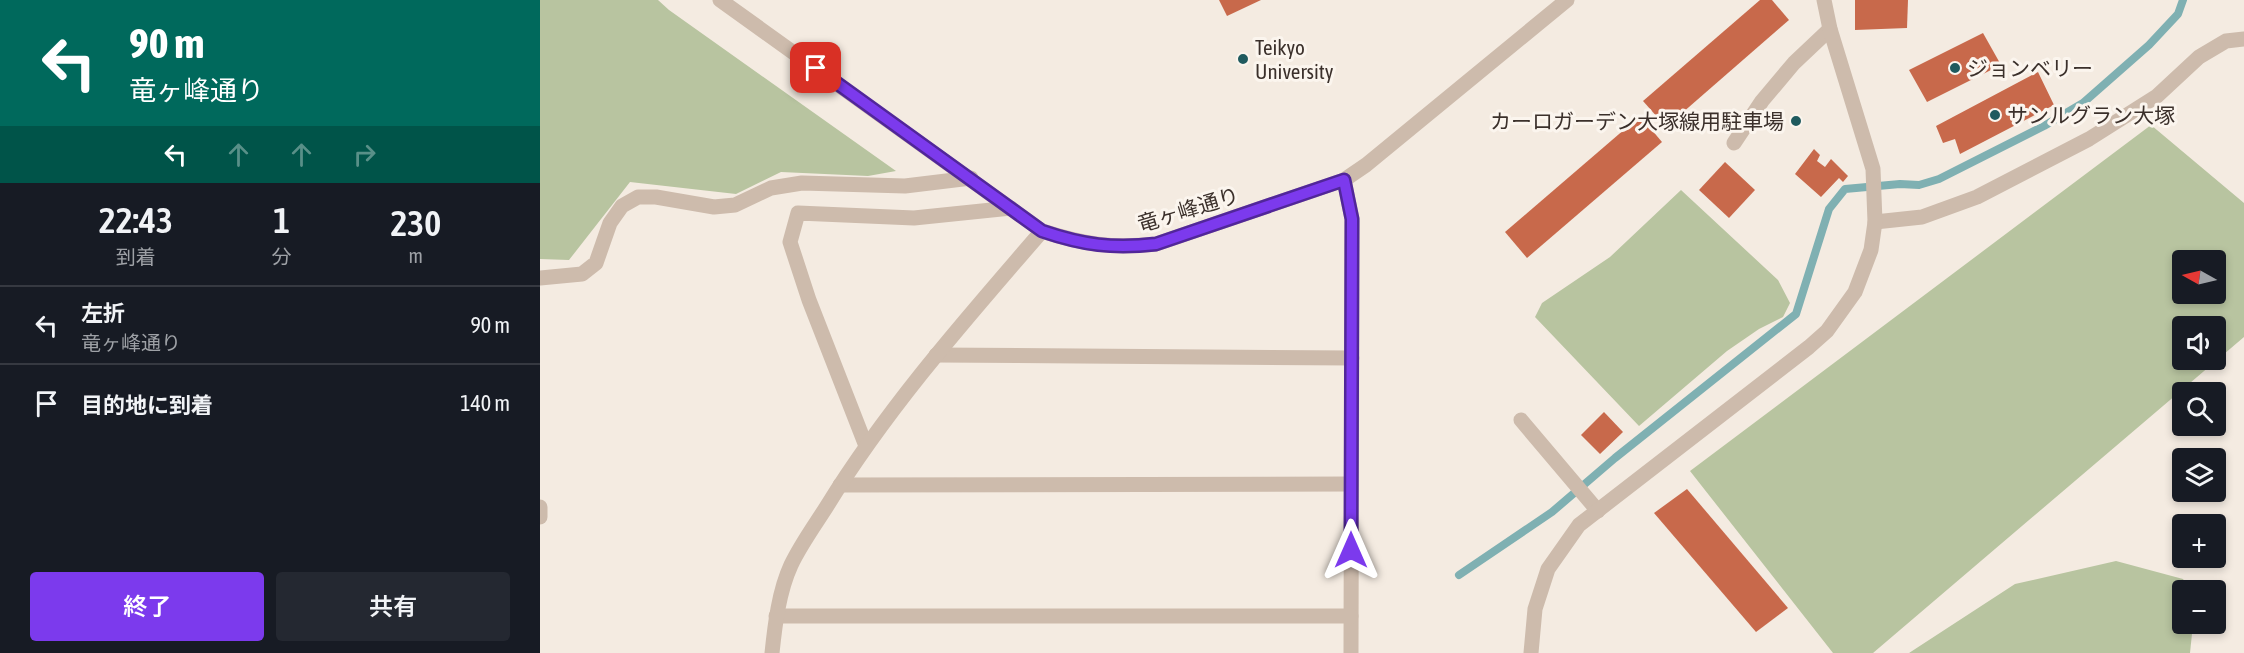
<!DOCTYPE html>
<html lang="ja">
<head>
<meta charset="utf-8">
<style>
	body { margin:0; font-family:"Asap Condensed","Noto Sans JP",sans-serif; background:#242831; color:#f1f3f6; height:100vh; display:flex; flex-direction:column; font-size:22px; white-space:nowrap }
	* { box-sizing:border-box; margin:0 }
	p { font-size:20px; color:#9ea1a6 }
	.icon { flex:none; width:33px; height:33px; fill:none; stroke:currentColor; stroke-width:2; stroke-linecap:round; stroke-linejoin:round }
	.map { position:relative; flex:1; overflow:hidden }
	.drawer { display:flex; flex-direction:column; background:#171b24; width:540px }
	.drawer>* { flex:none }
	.top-card { background:#00695c; color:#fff; overflow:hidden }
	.needle { width:39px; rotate:278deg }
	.tools { position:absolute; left:1632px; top:250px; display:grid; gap:12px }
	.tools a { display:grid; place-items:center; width:54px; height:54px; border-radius:6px; background:#171b24; box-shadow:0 3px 9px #0003; font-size:30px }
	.pin { position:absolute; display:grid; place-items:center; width:51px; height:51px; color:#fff; margin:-26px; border-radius:12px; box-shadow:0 3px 9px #0006 }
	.me { position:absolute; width:66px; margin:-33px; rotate:0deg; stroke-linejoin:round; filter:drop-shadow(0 0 4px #0008) }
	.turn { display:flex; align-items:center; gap:21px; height:126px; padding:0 30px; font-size:27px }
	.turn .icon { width:78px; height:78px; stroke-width:2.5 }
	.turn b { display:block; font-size:42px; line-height:51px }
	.lanes { display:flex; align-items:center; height:57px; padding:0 30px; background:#0003; justify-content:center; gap:30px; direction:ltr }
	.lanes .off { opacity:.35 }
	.eta { display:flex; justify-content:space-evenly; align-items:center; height:102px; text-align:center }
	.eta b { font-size:36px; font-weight:600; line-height:42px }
	.cta { display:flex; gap:12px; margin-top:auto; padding:12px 30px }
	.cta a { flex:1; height:69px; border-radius:6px; background:#7c3aed; color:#fff; font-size:24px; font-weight:600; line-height:69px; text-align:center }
	.cta a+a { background:#242831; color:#f1f3f6 }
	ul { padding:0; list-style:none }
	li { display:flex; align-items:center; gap:18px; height:78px; padding:0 30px; border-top:2px solid #363941 }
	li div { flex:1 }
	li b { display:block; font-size:22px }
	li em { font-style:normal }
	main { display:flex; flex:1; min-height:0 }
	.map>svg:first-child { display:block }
</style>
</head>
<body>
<main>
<section class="drawer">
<div class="top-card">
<div class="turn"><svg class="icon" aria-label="left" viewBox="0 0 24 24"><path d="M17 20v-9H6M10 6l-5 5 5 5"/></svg><div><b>90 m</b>竜ヶ峰通り</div></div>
<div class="lanes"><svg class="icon" aria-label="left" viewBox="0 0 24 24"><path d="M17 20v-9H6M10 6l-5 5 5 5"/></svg><svg class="icon off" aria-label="ahead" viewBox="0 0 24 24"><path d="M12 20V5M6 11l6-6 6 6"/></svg><svg class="icon off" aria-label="ahead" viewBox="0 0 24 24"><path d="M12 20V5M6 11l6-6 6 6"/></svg><svg class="icon off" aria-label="right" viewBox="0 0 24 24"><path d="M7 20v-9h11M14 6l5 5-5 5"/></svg></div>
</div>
<div class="eta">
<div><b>22:43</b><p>到着</p></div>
<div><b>1</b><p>分</p></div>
<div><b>230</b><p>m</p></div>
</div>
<ul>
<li><svg class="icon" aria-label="left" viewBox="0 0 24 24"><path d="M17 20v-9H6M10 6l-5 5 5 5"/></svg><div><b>左折</b><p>竜ヶ峰通り</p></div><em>90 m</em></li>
<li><svg class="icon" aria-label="arrive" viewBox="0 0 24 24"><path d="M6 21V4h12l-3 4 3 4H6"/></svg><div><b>目的地に到着</b></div><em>140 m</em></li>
</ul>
<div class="cta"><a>終了</a><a>共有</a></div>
</section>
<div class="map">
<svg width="1704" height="653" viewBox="0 0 1704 653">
	<rect width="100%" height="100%" fill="#f4ebe1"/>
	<g fill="#b8c4a0" fill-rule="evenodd">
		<path d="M0,0H118L129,10L356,171L328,176L241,172L196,194L90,182L29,260L0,259Z"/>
		<path d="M1611,125L1704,203V337L1333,653H1293L1150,471ZM1642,261H1676V294H1642ZM1642,327H1676V360H1642Z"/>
		<path d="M1141,190L1238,280L1250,303L1243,317L1219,329L1187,351L1099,426L995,317L1002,303L1070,257Z"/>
		<path d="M1576,561L1643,579L1651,591H1642V624H1653L1650,653H1369L1475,584Z"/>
	</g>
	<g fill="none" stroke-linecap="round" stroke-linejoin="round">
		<path stroke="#7fb0b2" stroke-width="8" d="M919,575L1012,512L1075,458L1256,314L1289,209L1305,189L1360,184L1379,185L1399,179L1504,126L1543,103L1609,45L1638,14L1643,0"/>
	</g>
	<g fill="#c8694b">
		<path d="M679,0H721L687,16Z"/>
		<path d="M1220,0H1232L1249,20L1126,127L1103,101Z"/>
		<path d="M1315,0H1368L1367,28L1315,30Z"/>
		<path d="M1443,33L1461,65L1387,102L1369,70Z"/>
		<path d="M1498,72L1514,105L1420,154L1415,139L1403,143L1396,126Z"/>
		<path d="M1100,116L1122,142L987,258L965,232Z"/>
		<path d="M1274,149L1280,155L1277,161L1285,167L1291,159L1308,176L1303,182L1299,178L1281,197L1255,174Z"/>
		<path d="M1185,162L1215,190L1189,218L1159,190Z"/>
		<path d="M1064,412L1083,432L1060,454L1041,435Z"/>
		<path d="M1147,489L1248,608L1216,632L1114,513Z"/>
	</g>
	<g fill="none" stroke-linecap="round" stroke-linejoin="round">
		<g stroke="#cdbbac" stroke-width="15">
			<path d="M180,0L502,231C542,244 573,249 616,244L804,180L826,165L1027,0"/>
			<path d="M1194,143L1222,101L1254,63L1290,29"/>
			<path d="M804,180L812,219L811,653"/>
			<path d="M1335,222L1382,217L1437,197L1549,139L1617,96L1659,57L1686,41L1704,39"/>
			<path d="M0,278L42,274L56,263L70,223L82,206L98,197H116L174,207L195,205L231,188L262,183L365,186L431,178"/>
			<path d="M396,355L812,358"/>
			<path d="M981,420L1058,511"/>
			<path d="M326,446L269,300L250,242L258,213L374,218L471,208"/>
			<path d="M300,485L811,484"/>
			<path d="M0,507V517"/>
			<path d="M236,616H811"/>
			<path d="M232,653C235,624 239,591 251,565C261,544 275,525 287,506C348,407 426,319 502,231"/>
			<path d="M991,653L995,609L1008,569L1039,525L1269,347L1287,331L1315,292L1331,250L1335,222L1333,169L1290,29L1284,0"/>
		</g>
	</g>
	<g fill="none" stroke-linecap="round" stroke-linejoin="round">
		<g stroke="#51269a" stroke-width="15">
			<path id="route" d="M276,68L502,231C543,245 573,249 616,244L804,180L812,219L811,550"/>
		</g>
		<use href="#route" stroke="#7c3aed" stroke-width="10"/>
	</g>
	<g fill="#1f5a5e" stroke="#fbf5ee" stroke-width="2">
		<circle cx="703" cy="59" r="6"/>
		<circle cx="1415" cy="68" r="6"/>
		<circle cx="1455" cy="115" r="6"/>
		<circle cx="1256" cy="121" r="6"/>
	</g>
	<g text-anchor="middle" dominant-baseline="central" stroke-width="6" stroke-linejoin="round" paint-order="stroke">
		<g font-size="21" fill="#3b302b" stroke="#fbf5ee" text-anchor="start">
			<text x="715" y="47">Teikyo<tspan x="715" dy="24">University</tspan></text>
			<text x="1427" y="68">ジョンベリー</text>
			<text x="1467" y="115">サンルグラン大塚</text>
			<text x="1244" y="121" text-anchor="end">カーロガーデン大塚線用駐車場</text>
		</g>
		<g font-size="21" fill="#3b302b" stroke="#fbf5ee">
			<text transform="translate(648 209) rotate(-17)">竜ヶ峰通り</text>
		</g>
	</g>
</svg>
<div class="tools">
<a><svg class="needle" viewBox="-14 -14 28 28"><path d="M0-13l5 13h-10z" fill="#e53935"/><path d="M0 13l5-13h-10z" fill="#9ea1a6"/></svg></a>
<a><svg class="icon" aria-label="sound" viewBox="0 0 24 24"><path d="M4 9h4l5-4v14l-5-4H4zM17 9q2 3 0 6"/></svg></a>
<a><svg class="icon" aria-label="search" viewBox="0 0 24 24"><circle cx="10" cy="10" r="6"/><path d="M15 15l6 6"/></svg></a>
<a><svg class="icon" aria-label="layers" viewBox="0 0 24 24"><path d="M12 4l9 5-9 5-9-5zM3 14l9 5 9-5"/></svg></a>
<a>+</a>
<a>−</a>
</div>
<div class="pin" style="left:276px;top:68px;background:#d93025"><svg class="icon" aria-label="arrive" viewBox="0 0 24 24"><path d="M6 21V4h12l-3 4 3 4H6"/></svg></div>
<svg class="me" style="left:811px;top:550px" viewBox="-20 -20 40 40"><path d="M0-17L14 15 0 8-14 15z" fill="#7c3aed" stroke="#fff" stroke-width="4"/></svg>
</div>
</main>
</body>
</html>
